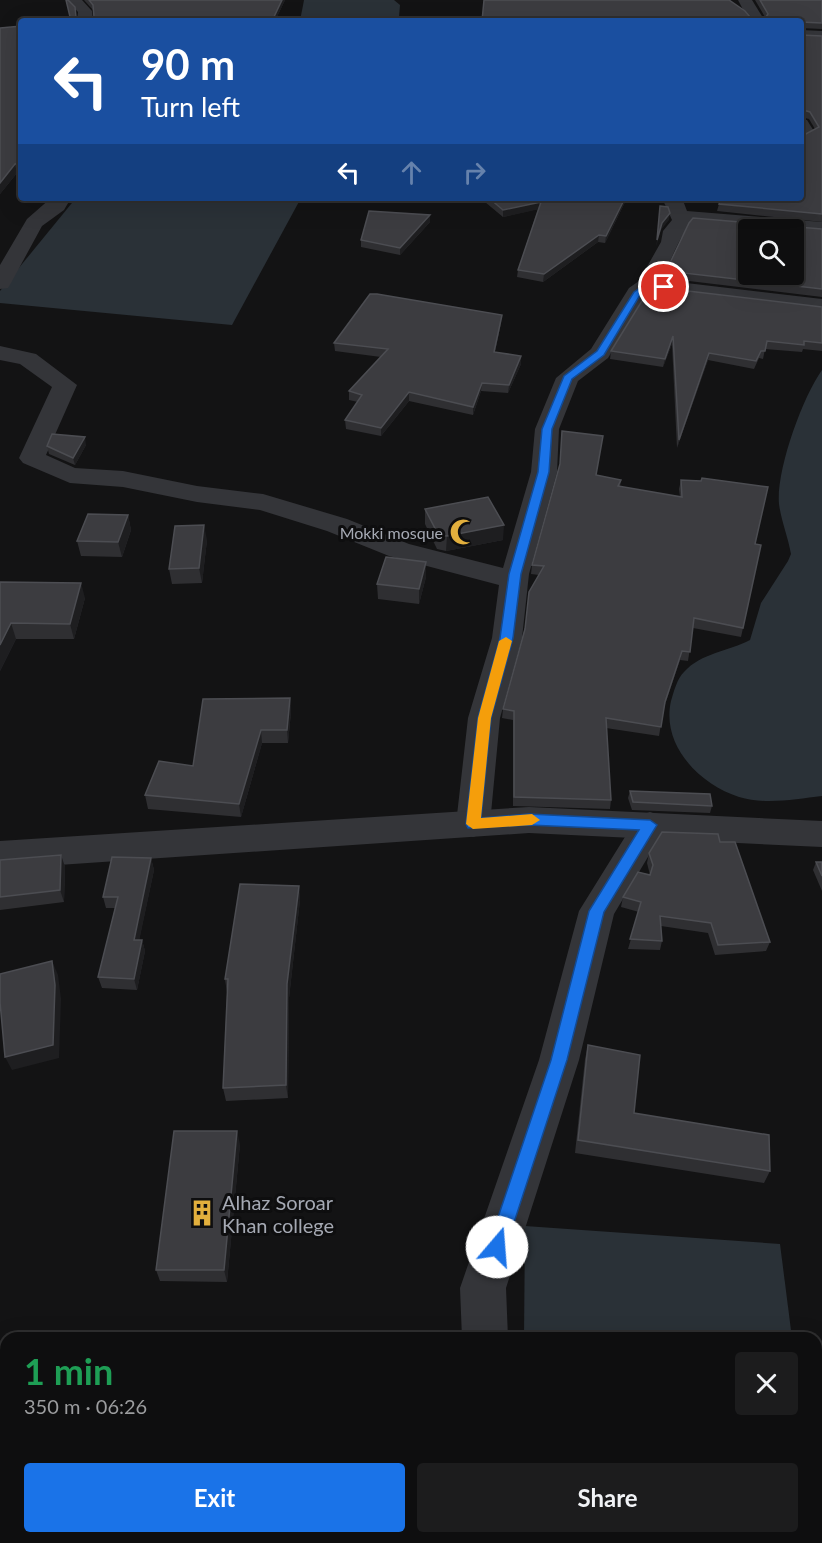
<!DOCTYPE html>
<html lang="en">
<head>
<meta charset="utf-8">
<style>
	body { margin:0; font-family:Lato,sans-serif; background:#1c1c1d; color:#f1f3f6; height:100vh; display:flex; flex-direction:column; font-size:22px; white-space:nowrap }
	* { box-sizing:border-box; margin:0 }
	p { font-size:20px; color:#9b9c9e }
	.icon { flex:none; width:33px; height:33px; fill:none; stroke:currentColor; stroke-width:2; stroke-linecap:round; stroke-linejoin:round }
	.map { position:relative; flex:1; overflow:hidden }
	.panel { position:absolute; left:0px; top:1332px; width:822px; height:212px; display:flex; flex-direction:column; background:#0e0e0f; border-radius:18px 18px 0 0; box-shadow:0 6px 24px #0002,0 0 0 2px #2e2e2f }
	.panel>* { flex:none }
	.top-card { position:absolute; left:18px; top:18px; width:786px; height:183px; border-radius:6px; box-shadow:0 6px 24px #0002,0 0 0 2px #2e2e2f; background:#1a4fa0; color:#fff; overflow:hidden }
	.controls { position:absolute; left:738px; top:219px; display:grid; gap:12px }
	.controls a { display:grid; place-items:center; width:66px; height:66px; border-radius:6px; background:#0e0e0f; box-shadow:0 6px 24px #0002,0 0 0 2px #2e2e2f; font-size:30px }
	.pin { position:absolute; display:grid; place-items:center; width:51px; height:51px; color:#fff; margin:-26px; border:3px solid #fff; border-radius:50%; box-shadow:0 2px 6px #0007 }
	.me { position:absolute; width:66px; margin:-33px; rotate:18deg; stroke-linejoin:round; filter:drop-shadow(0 0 4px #0008) }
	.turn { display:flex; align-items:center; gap:21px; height:126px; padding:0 24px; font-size:27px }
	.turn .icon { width:78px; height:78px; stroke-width:2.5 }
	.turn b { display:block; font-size:42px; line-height:51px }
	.lanes { display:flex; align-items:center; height:57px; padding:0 24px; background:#0003; justify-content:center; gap:30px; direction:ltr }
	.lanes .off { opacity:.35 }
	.round { display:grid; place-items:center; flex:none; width:63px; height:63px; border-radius:6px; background:#1c1c1d }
	.summary { display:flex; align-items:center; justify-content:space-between; height:102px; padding:0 24px }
	h1 { font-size:36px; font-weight:700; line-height:45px; color:#1e9e55 }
	.cta { display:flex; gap:12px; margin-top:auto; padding:12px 24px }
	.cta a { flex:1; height:69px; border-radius:6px; background:#1a73e8; color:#fff; font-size:24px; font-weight:700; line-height:69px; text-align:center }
	.cta a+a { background:#1c1c1d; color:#f1f3f6 }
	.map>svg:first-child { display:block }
</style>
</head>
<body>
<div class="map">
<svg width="822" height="1543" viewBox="0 0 822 1543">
	<rect width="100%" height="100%" fill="#131314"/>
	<g fill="#2a3137">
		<path d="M304,0H394L400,5L399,17L395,21H300Z"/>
		<path d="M76,198H301L232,325L0,303V291Z"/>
		<path d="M822,370V796C796,799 765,805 739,797C699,784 661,745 671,701C674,691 677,679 684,672C701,653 729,651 750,640L761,603L788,561L791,554C788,537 781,520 779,504C776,471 802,398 822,370Z"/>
		<path d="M525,1226L780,1244L792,1338H524Z"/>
		<path d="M816,1519L819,1543H520L521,1538H816Z"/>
	</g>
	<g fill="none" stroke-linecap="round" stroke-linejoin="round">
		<g fill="#343539" fill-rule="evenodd">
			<path d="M67,0H82L92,11L93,21H77L78,12Z"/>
			<path d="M738,0H752L765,21H749Z"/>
			<path d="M801,30L822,31V41L801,40Z"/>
			<path d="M801,119L807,120L815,133L801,141Z"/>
			<path d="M51,198H71L64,210L42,226L11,283L8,288L0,289V265L27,219Z"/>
			<path d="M662,198H682L687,211L822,222V234L691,223C678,239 671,261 661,280L822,299V313L652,292L645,297L608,358L578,381L559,429L557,472L529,574L522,638L500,718L490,824L485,833L473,837L461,833L456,824L468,718L492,638L499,585L389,556L327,531L260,510L197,502L123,487L70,483L23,463L19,458L52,387L20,364L0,360V346L36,354L77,385L46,455L75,468L123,471L197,486L263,494L347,519L409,544L503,568L531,472L535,429L556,378L591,349L629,288L639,281L661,242L663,231L672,220Z"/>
			<path d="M650,812L662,816L667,825L614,914L579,1060L506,1288L508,1338H462L460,1288L539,1060L579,911L638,816Z"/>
			<path d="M466,1538H517L518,1543H466Z"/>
		</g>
		<path fill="#343539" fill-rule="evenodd" d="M529,807L822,821V847L529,833L0,869V841Z"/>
	</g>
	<g fill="#2f2f32">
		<path d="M84,0H285L275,21H70L76,17H94L93,10Z"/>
		<path d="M755,0H822V29L801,28L750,17H765Z"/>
		<path d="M21,26V173H17L0,194V28Z"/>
		<path d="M822,36V222L717,211L719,204L801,198L802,136L815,129L809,119L801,117Z"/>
		<path d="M485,198H627L605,243L598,242L543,282L517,277L518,270L538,209L503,217L485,202Z"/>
		<path d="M430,215V222L400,255L361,247V240Z"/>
		<path d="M822,229V297L664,278L666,271Z"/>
		<path d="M822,307V351L803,349L802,352L765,349L763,359L759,358L754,369L708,360L677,448L672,344L663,367L610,359L611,351Z"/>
		<path d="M501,323L495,352L521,364L508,393L481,391L473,415L409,401L381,436L346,429L345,420L358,402L349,400V391L381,357L335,351L334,343Z"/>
		<path d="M562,431L596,475L621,480L620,487L680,497L679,489L681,480L755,544L743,628L741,637L693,628L688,661L680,660L664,707L659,736L606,728L611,800L610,809L513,806V720L502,718L503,709L539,575L531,574L532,565L560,466Z"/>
		<path d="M86,445L75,465L49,454L47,446Z"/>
		<path d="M425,509L503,540L446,551L437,549L425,524Z"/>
		<path d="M128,515L131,530L122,557L81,556L77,541Z"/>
		<path d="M207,540L202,583L172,584L169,569Z"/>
		<path d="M426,562V577L419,604L378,599L377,584Z"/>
		<path d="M0,582L85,598L74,639H16L0,671Z"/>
		<path d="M290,698L291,712L288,743H262L241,817L148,809L145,795L193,766Z"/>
		<path d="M630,791L712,806L710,813L632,810L628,798Z"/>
		<path d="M720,842L770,942L766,951L715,955L708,933L661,926L662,941L660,950L628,949L639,912L621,907L623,897L650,875L647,863L649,853Z"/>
		<path d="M61,855L65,867L64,902L0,910V860Z"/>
		<path d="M151,858L154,870L139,940H142L145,951L137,990L102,988L98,977L115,908H106L103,897Z"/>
		<path d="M816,862H822V891L813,870Z"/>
		<path d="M299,886L300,900L289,998L288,1098L226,1101L223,1088L227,993L225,979Z"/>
		<path d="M588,1045L634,1113L770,1171L764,1183L575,1153L585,1059Z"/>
		<path d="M240,1144L227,1282L160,1281L156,1270Z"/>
	</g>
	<g fill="#1e1e20">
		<path d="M282,0H285L275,21H272Z"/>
		<path d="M15,164L17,173L0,194V183Z"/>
		<path d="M625,198H627L605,243L606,236Z"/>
		<path d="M541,202L540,209L503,217V210Z"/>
		<path d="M670,213L669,220L661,230L656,247L657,240L662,223Z"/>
		<path d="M430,215V222L400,255V248Z"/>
		<path d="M599,235L598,242L543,282L544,274Z"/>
		<path d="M502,315L501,323L493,360L494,352Z"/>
		<path d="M673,336L672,344L663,367L665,359Z"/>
		<path d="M709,353L708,360L677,448L679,440Z"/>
		<path d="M521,356V364L508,393L509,385Z"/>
		<path d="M482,383L481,391L473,415V407Z"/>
		<path d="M409,392V401L381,436V428Z"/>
		<path d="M85,437L86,445L75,465L73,458Z"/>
		<path d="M128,515L131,530L122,557L118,542Z"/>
		<path d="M204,525L207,540L202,583L199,568Z"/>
		<path d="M504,525L503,540L446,551L447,536Z"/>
		<path d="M426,562V577L419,604V589Z"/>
		<path d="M81,583L85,598L74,639L70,624Z"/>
		<path d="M11,623L16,639L0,671V645Z"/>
		<path d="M682,651L680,660L663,711L665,702Z"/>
		<path d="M290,698L291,712L288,743L287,730Z"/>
		<path d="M261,730L262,743L241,817L239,804Z"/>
		<path d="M61,855L65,867L64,902L60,890Z"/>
		<path d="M151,858L154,870L137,951L134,940Z"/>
		<path d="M299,886L300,900L289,998L288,1098L286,1085L287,984Z"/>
		<path d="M142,940L145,951L137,990L134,979Z"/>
		<path d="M52,961L58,975L61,999L59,1058L12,1070L5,1057Z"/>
		<path d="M237,1131L240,1144L227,1282L224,1270Z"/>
		<path d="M20,1538H21L27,1543H19Z"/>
	</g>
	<g fill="#3c3c40" stroke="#4c4d52" stroke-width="1.5" fill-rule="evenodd">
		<path d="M66,0H68L75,7L76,17H94L93,5L89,0H282L272,21H71Z"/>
		<path d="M484,0H729L745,11L750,17H766L768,14L760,0H822V23L801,22V21H482Z"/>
		<path d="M21,26V164H15L0,183V28Z"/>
		<path d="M801,35L822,36V214L719,204L721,198H801V122L802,136L819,127L810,112L803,110L801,112Z"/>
		<path d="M489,198H625L606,236L599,235L544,274L518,270L541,202L503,210Z"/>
		<path d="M660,206L668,207L670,213L662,223L657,240Z"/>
		<path d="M369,211L430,215L400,248L361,240Z"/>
		<path d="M693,218L822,229V289L666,271L689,223ZM748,230H794V274H748Z"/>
		<path d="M654,287L822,307V343L804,341V345L767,341L765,351H761L756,361L709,353L679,440L673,336L665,359L611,351L648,291Z"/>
		<path d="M370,294H377L502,315L494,352L521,356L509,385L482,383L473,407L409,392L381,428L345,420L362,395L349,391L388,349L334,343Z"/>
		<path d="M562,431L603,436L596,475L621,480L618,486L682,497L681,480L701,481L702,478L768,487L755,544L761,545L743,628L694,618L690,652L682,651L665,702L661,727L606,718L611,800L514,797V711L503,709L525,629L529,592L544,566L532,565L560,464Z"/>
		<path d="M52,434L85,437L73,458L47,446Z"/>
		<path d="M488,497L504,525L447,536L438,534L425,509Z"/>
		<path d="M88,514L128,515L118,542L77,541Z"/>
		<path d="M204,525L199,568L169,569L175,526Z"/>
		<path d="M386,557L426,562L419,589L377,584Z"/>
		<path d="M0,582L81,583L70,624L11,623L0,645Z"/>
		<path d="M290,698L287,730H261L239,804L145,795L159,761L193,766L203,699Z"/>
		<path d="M630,791L710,794L712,806L633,802Z"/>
		<path d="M662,832L718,834L720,842H735L770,942L718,945L711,923L660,916L662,941L630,939L641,902L623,897L638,872L650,875L653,865L649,853Z"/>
		<path d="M61,855L60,890L0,897V860Z"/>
		<path d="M112,857L151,858L134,940H142L134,979L98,977L118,897H103Z"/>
		<path d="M816,862H822V876Z"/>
		<path d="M240,884L299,886L287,984L286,1085L223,1088L228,979H225Z"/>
		<path d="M52,961L55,985L53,1045L5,1057L0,1002V974Z"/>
		<path d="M588,1045L640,1055L634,1113L769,1135L770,1171L578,1140Z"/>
		<path d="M174,1131H237L224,1270H156Z"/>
		<path d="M0,1537L20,1538L19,1543H0Z"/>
	</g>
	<path fill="#1a73e8" stroke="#114b97" stroke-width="1.5" d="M648,282L668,287L664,290L650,288L640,295L604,355L572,379L552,429L549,472L521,574L513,638L491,718L481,818L529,814L650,820L657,825L604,912L567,1060L506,1247L503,1253L497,1256L490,1253L488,1247L551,1060L589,911L639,830L529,825L468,828L466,824L478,718L500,638L509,574L538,472L542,429L564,376L597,351L634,292Z"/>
	<path fill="#f59e0b" d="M506,637L512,641L491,718L481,818L532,814L540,820L532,825L473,829L466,824L478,718L499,641Z"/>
	<defs>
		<g id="mosque-bare" transform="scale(2.07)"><path d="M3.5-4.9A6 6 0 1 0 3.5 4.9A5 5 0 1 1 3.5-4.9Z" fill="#e2af3d" stroke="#0e0e0f" stroke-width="2.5" paint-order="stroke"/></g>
		<g id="building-bare" transform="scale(2.07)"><path d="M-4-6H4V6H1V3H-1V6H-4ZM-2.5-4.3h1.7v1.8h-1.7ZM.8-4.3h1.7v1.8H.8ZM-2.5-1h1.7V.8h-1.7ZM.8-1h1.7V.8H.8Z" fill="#e2af3d" stroke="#0e0e0f" stroke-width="2.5" paint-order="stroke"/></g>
	</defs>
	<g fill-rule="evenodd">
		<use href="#mosque-bare" x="463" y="532"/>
		<use href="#building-bare" x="202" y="1213"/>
	</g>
	<g text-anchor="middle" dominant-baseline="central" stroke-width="6" stroke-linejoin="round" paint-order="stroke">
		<g font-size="16" fill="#a5a9b3" stroke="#0e0e0f" text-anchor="end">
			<text x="443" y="532">Mokki mosque</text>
		</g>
		<g font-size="20" fill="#a5a9b3" stroke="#0e0e0f" text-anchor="start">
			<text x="222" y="1202">Alhaz Soroar<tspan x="222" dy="23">Khan college</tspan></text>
		</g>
	</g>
</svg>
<div class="controls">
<a><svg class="icon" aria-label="search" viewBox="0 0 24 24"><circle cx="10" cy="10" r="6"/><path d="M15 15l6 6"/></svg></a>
</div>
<div class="pin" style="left:664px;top:287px;background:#d93025"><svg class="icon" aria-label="arrive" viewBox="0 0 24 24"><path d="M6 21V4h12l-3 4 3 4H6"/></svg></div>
<svg class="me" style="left:497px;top:1247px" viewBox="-20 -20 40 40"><circle r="19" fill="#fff"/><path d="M0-13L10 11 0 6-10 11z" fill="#1a73e8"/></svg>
<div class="top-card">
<div class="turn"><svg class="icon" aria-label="left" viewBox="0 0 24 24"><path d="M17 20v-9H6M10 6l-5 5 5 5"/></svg><div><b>90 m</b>Turn left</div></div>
<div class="lanes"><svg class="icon" aria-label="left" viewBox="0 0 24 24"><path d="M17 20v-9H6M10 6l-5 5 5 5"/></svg><svg class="icon off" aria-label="ahead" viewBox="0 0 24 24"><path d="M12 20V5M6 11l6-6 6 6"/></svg><svg class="icon off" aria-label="right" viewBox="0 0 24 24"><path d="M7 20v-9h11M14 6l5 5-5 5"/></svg></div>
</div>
<section class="panel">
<div class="summary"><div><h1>1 min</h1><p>350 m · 06:26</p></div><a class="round"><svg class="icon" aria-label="close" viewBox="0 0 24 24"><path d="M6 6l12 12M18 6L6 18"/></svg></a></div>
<div class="cta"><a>Exit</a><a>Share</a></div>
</section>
</div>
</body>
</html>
